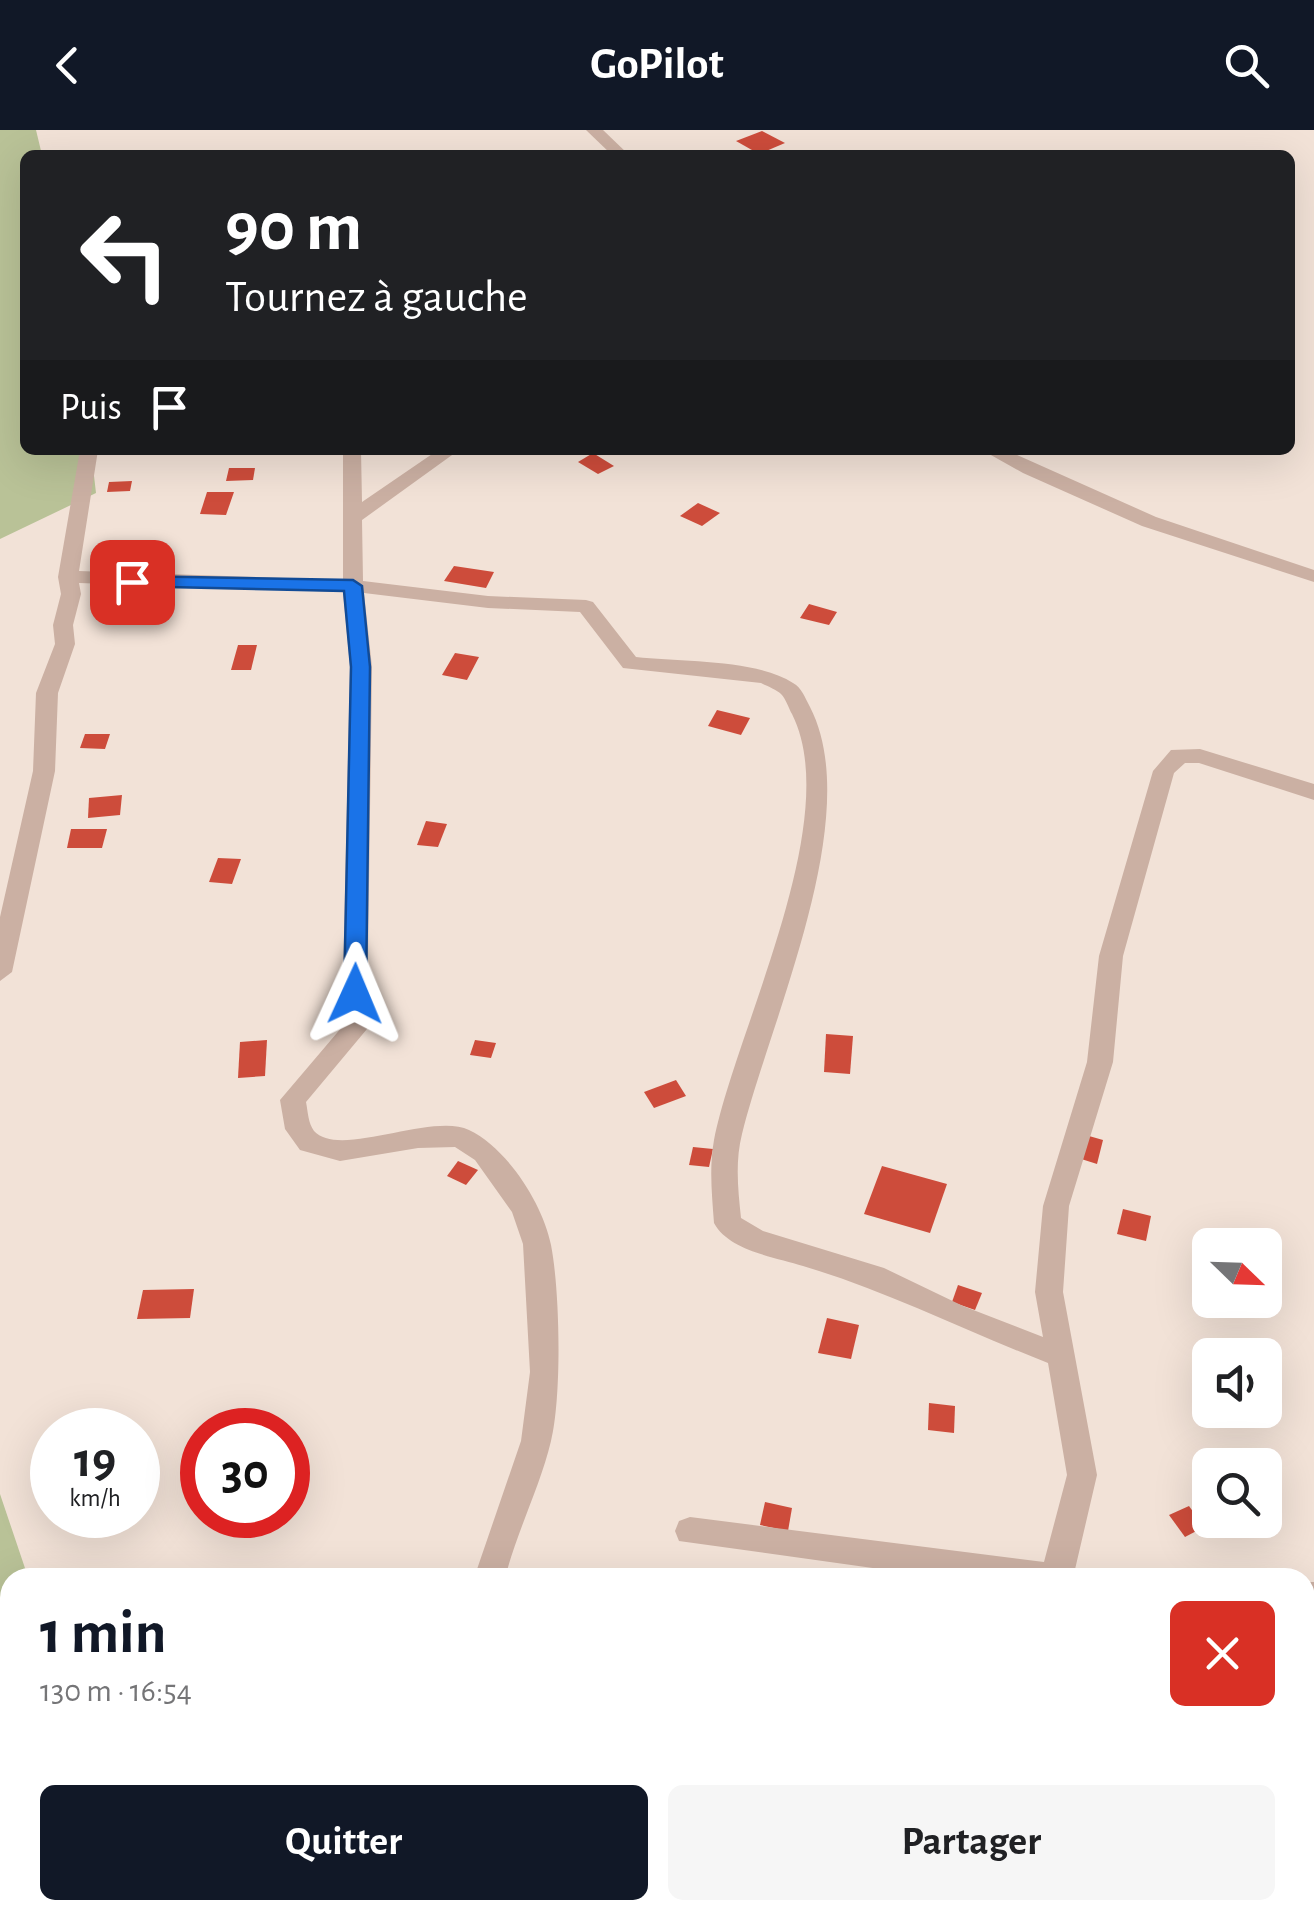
<!DOCTYPE html>
<html lang="fr">
<head>
<meta charset="utf-8">
<style>
	body { margin:0; font-family:"Alegreya Sans",sans-serif; background:#f6f6f6; color:#202124; height:100vh; display:flex; flex-direction:column; font-size:38px; white-space:nowrap }
	* { box-sizing:border-box; margin:0 }
	p { font-size:32px; color:#757577 }
	.icon { flex:none; width:55px; height:55px; fill:none; stroke:currentColor; stroke-width:2; stroke-linecap:round; stroke-linejoin:round }
	.map { position:relative; flex:1; overflow:hidden }
	.sheet { position:absolute; left:0px; top:1438px; width:1315px; height:352px; display:flex; flex-direction:column; background:#fff; border-radius:30px 30px 0 0; box-shadow:0 10px 40px #0002 }
	.sheet>* { flex:none }
	.top-card { position:absolute; left:20px; top:20px; width:1275px; height:305px; border-radius:15px; box-shadow:0 10px 40px #0002; background:#202124; color:#fff; overflow:hidden }
	.needle { width:65px; rotate:113deg }
	.fabs { position:absolute; left:1192px; top:1098px; display:grid; gap:20px }
	.fabs a { display:grid; place-items:center; width:90px; height:90px; border-radius:15px; background:#fff; box-shadow:0 10px 40px #0002; font-size:50px }
	.speed { position:absolute; left:30px; top:1278px; display:flex; gap:20px; font-size:50px; font-weight:700; text-align:center }
	.speed>* { display:grid; place-content:center; width:130px; height:130px; border-radius:50%; background:#fff; box-shadow:0 10px 40px #0002; line-height:1 }
	.speed small { font-size:25px; font-weight:400 }
	.speed .limit { border:15px solid #d22; background:#fff; color:#111 }
	.pin { position:absolute; display:grid; place-items:center; width:85px; height:85px; color:#fff; margin:-42px; border-radius:20px; box-shadow:0 5px 15px #0006 }
	.me { position:absolute; width:110px; margin:-55px; rotate:1deg; stroke-linejoin:round; filter:drop-shadow(0 0 8px #0008) }
	.turn { display:flex; align-items:center; gap:35px; height:210px; padding:0 40px; font-size:45px }
	.turn .icon { width:130px; height:130px; stroke-width:2.5 }
	.turn b { display:block; font-size:70px; line-height:85px }
	.then { display:flex; align-items:center; height:95px; padding:0 40px; background:#0003; gap:20px; font-size:38px }
	.round { display:grid; place-items:center; flex:none; width:105px; height:105px; border-radius:15px; background:#f6f6f6 }
	.overview { display:flex; align-items:center; justify-content:space-between; height:170px; padding:0 40px }
	h1 { font-size:60px; font-weight:600; line-height:75px; color:#111827 }
	.action { display:flex; gap:20px; margin-top:auto; padding:20px 40px }
	.action a { flex:1; height:115px; border-radius:15px; background:#111827; color:#fff; font-size:40px; font-weight:600; line-height:115px; text-align:center }
	.action a+a { background:#f6f6f6; color:#202124 }
	header { display:flex; justify-content:space-between; align-items:center; height:130px; padding:0 40px; background:#111827; color:#fff; font-size:45px; font-weight:600 }
	.map>svg:first-child { display:block }
</style>
</head>
<body>
<header><svg class="icon" aria-label="back" viewBox="0 0 24 24"><path d="M15 5l-7 7 7 7"/></svg>GoPilot<svg class="icon" aria-label="search" viewBox="0 0 24 24"><circle cx="10" cy="10" r="6"/><path d="M15 15l6 6"/></svg></header>
<div class="map">
<svg width="1314" height="1789" viewBox="0 0 1314 1789">
	<rect width="100%" height="100%" fill="#f2e2d7"/>
	<g fill="#b9c297">
		<path d="M0,0H36L42,25H25V320H91L96,363L0,409Z"/>
		<path d="M0,1364L28,1447L10,1448V1780H45L39,1789H0Z"/>
	</g>
	<g fill="#cd4c3b">
		<path d="M762,1L785,13L759,24L736,11Z"/>
		<path d="M593,323L614,336L598,344L578,332Z"/>
		<path d="M229,338H255L253,350L226,351Z"/>
		<path d="M132,351L130,361L107,362L109,352Z"/>
		<path d="M207,362H234L226,385L200,384Z"/>
		<path d="M698,373L720,383L702,396L680,386Z"/>
		<path d="M454,436L494,442L486,458L444,451Z"/>
		<path d="M809,474L837,482L829,495L800,488Z"/>
		<path d="M238,515H257L251,540H231Z"/>
		<path d="M455,523L479,527L467,550L442,545Z"/>
		<path d="M717,580L750,588L741,605L708,596Z"/>
		<path d="M85,604H110L105,619L80,618Z"/>
		<path d="M122,665L120,685L88,688L89,668Z"/>
		<path d="M426,691L447,694L438,717L417,715Z"/>
		<path d="M71,699H107L102,718H67Z"/>
		<path d="M218,728L241,729L232,754L209,752Z"/>
		<path d="M826,904L853,906L850,944L824,942Z"/>
		<path d="M267,910L265,946L238,948L240,912Z"/>
		<path d="M475,910L496,913L491,928L470,925Z"/>
		<path d="M676,950L686,966L654,978L644,962Z"/>
		<path d="M1082,1004L1103,1010L1097,1034L1075,1027Z"/>
		<path d="M693,1017L713,1019L709,1037L689,1035Z"/>
		<path d="M458,1031L478,1040L466,1055L447,1046Z"/>
		<path d="M882,1036L947,1054L930,1103L864,1084Z"/>
		<path d="M1123,1079L1151,1086L1146,1111L1117,1104Z"/>
		<path d="M958,1155L982,1163L975,1180L952,1172Z"/>
		<path d="M194,1159L190,1188L137,1189L143,1160Z"/>
		<path d="M827,1188L859,1195L851,1229L818,1223Z"/>
		<path d="M1197,1231L1210,1234V1253L1194,1250Z"/>
		<path d="M929,1273L955,1276L954,1303L928,1300Z"/>
		<path d="M765,1372L792,1378L788,1401L760,1395Z"/>
		<path d="M1189,1376L1204,1397L1185,1407L1169,1385Z"/>
		<path d="M10,1608V1633L0,1636V1611Z"/>
		<rect x="144" y="1780" width="48" height="9"/>
	</g>
	<g fill="none" stroke-linecap="round" stroke-linejoin="round">
		<g fill="#cbb0a3" fill-rule="evenodd">
			<path d="M586,0H603L629,25H612Z"/>
			<path d="M80,320H98L79,441L343,450V320H361L362,372L438,320H459L362,390L363,451L488,466L586,470L593,472L636,527C681,532 756,529 793,553C802,558 805,568 810,577C866,686 770,890 742,1004C735,1032 738,1059 741,1088L763,1101L884,1138L963,1176L1043,1207L1035,1162L1043,1076L1087,932L1099,826L1153,641L1171,620L1200,619L1314,654V670L1199,633H1185L1174,643L1123,826L1113,932L1069,1076L1063,1162L1097,1345L1073,1448H944L679,1411L675,1401L679,1391L690,1387L1044,1432L1067,1345L1048,1233C966,1201 887,1161 803,1136C775,1127 729,1121 714,1093C712,1065 709,1038 714,1010C736,899 845,690 792,584C789,579 786,569 781,564C777,560 767,556 761,553L623,538L580,482L488,478L364,463L372,537L367,899L306,972C308,982 308,993 314,1001C339,1029 432,982 469,1000C507,1018 543,1074 551,1115C560,1161 562,1266 551,1311C540,1357 517,1401 505,1448H474L521,1311L530,1242L523,1114L512,1082L475,1030L455,1017L418,1018L340,1031L300,1020L285,999L280,970L342,897L350,537L343,462L79,453L81,464L73,495L75,514L58,563L55,641L12,842L0,851V787L33,641L36,563L55,514L53,495L61,464L58,447Z"/>
			<path d="M982,320H1006L1156,387L1314,440V452L1142,396L1023,343Z"/>
			<rect x="1305" y="1452" width="9" height="28"/>
			<rect x="456" y="1780" width="34" height="9"/>
		</g>
	</g>
	<path fill="#1a73e8" stroke="#114b97" stroke-width="2.5" d="M132,446L353,450L362,456L370,537L366,864L363,870L355,872L344,864L351,537L344,461L125,456V448Z"/>
</svg>
<div class="fabs">
<a><svg class="needle" viewBox="-14 -14 28 28"><path d="M0-13l5 13h-10z" fill="#e53935"/><path d="M0 13l5-13h-10z" fill="#757577"/></svg></a>
<a><svg class="icon" aria-label="sound" viewBox="0 0 24 24"><path d="M4 9h4l5-4v14l-5-4H4zM17 9q2 3 0 6"/></svg></a>
<a><svg class="icon" aria-label="search" viewBox="0 0 24 24"><circle cx="10" cy="10" r="6"/><path d="M15 15l6 6"/></svg></a>
</div>
<div class="speed"><div>19<small>km/h</small></div><div class="limit">30</div></div>
<div class="pin" style="left:132px;top:452px;background:#d93025"><svg class="icon" aria-label="arrive" viewBox="0 0 24 24"><path d="M6 21V4h12l-3 4 3 4H6"/></svg></div>
<svg class="me" style="left:355px;top:864px" viewBox="-20 -20 40 40"><path d="M0-17L14 15 0 8-14 15z" fill="#1a73e8" stroke="#fff" stroke-width="4"/></svg>
<div class="top-card">
<div class="turn"><svg class="icon" aria-label="left" viewBox="0 0 24 24"><path d="M17 20v-9H6M10 6l-5 5 5 5"/></svg><div><b>90 m</b>Tournez à gauche</div></div>
<div class="then">Puis<svg class="icon" aria-label="arrive" viewBox="0 0 24 24"><path d="M6 21V4h12l-3 4 3 4H6"/></svg></div>
</div>
<section class="sheet">
<div class="overview"><div><h1>1 min</h1><p>130 m · 16:54</p></div><a class="round" style="background:#d93025;color:#fff"><svg class="icon" aria-label="close" viewBox="0 0 24 24"><path d="M6 6l12 12M18 6L6 18"/></svg></a></div>
<div class="action"><a>Quitter</a><a>Partager</a></div>
</section>
</div>
</body>
</html>
